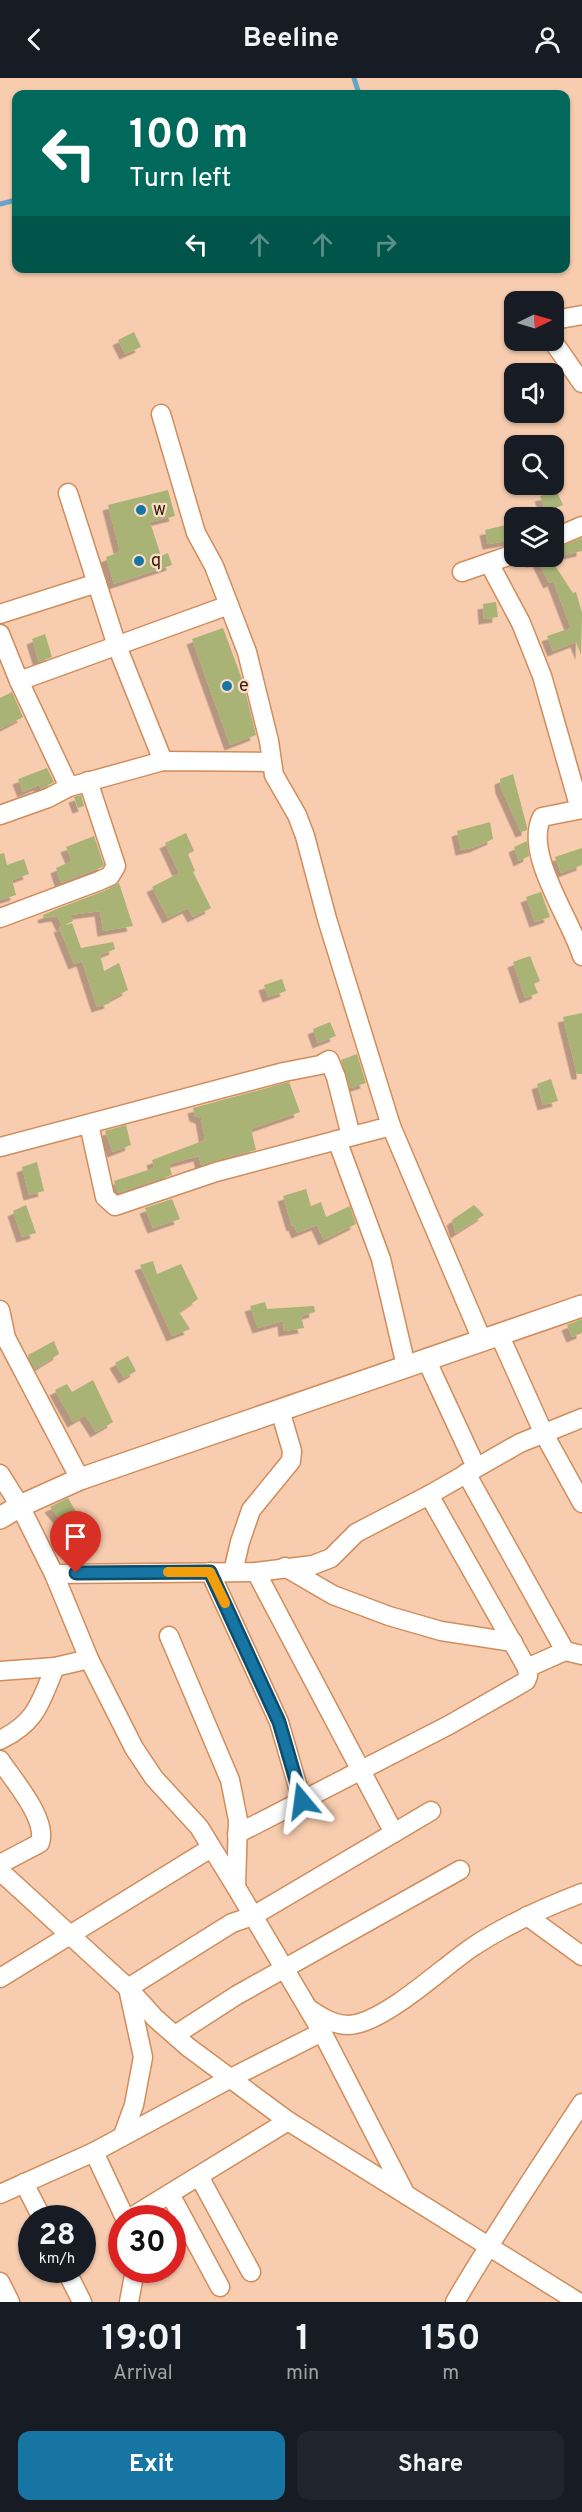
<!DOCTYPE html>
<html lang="en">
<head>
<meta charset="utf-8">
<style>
	body { margin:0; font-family:Overpass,sans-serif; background:#20242c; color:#f1f3f6; height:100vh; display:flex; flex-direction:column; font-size:22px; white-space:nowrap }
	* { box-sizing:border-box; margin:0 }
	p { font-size:20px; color:#9ea1a6 }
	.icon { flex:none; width:33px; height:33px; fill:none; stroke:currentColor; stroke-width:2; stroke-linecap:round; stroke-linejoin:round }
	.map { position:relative; height:2224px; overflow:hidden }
	.details { display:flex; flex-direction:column; background:#171b24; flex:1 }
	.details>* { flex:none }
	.top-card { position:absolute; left:12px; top:12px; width:558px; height:183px; border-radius:12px; box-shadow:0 2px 4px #0004; background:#00695c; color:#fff; overflow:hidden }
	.needle { width:39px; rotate:85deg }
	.buttons { position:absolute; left:504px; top:213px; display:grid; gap:12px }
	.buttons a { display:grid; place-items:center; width:60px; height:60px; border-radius:12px; background:#171b24; box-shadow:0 2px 4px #0004; font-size:30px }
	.speed { position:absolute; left:18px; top:2127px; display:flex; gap:12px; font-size:30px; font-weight:700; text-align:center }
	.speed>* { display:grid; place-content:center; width:78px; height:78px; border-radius:50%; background:#171b24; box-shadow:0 2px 4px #0004; line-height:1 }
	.speed small { font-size:15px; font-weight:400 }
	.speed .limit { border:9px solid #d22; background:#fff; color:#111 }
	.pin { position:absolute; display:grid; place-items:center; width:51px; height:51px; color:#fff; margin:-62px -26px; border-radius:50% 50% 50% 0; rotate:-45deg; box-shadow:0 0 6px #0007 }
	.pin .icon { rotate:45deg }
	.me { position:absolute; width:66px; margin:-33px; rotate:344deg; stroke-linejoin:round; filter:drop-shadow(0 0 4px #0008) }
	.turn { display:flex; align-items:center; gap:21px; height:126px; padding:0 18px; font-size:27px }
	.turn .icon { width:78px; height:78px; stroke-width:2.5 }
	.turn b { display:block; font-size:42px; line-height:51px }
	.lanes { display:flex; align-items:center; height:57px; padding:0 18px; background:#0003; justify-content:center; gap:30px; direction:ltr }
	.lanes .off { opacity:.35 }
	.eta { display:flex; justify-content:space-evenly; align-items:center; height:102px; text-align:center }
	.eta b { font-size:36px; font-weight:700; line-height:42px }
	.cta { display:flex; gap:12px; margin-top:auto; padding:12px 18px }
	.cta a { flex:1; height:69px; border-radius:12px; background:#1675a2; color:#fff; font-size:24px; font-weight:700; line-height:69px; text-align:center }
	.cta a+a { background:#20242c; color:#f1f3f6 }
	header { display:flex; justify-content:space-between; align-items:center; height:78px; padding:0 18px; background:#171b24; font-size:27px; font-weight:700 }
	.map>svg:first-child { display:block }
</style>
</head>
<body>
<header><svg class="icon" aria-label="back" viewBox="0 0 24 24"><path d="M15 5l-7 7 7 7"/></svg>Beeline<svg class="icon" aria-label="person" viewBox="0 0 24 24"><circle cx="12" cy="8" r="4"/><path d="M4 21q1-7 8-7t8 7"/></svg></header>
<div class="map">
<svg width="582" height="2224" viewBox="0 0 582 2224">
	<defs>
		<filter id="shadow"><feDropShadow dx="-5.5" dy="5.5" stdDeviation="0" flood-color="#0004"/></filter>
	</defs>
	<rect width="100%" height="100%" fill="#f7ccaf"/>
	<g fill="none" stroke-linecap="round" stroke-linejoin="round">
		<g stroke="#66a4c9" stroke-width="5">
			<path d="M354,0L359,16"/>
			<path d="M0,126L16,122"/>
		</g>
	</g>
	<g fill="#a8b375" filter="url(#shadow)">
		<path d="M134,254L141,269L125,276L118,262Z"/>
		<path d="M168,412L175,438L150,444L161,478L168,475L172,487L114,506L106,479L120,474L108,427Z"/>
		<path d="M557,414L563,427L546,434L540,418Z"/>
		<path d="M514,445V462L488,466L485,452Z"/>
		<path d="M582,460V473L550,480L573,515L576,514L582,535L581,577L576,564L553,573L547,558L571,550L553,503L549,505L538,483L531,484L530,478H554V471Z"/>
		<path d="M496,524L498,539L484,541L483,526Z"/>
		<path d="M223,550L243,604L256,657L230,667L192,561Z"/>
		<path d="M45,556L52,579L39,584L32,561Z"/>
		<path d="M12,614L23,639L0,651V620Z"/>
		<path d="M47,690L54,704L41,711L39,707L23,714L18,701Z"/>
		<path d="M513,696L527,749V752L521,754L501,710L500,701Z"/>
		<path d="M81,717L84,728L78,730L74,719Z"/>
		<path d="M490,744L493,761L475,769L461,772L457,753Z"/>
		<path d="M186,755L194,773L188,776L195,793L193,794L211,830L193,839L188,830L168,840L152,809L179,795L165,765Z"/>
		<path d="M94,758L104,787L102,789L61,805L56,790L72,783L66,769Z"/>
		<path d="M527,763L529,778L519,783L514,769Z"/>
		<path d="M582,770V787L561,795L555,779Z"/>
		<path d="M4,775L7,787L24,781L29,796L12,802L16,817L0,822V776Z"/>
		<path d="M119,805L133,848L103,853L100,833L70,837L73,843L62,848L57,838L44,840L43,837L59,830L104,813Z"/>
		<path d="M541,814L550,839L535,844L526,819Z"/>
		<path d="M72,845L81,870L113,864L115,871L100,877L104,893L119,885L128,912L109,922L110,925L97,929L82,883L74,886L59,849Z"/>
		<path d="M530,878L540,903L534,906L538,915L525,920L513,884Z"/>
		<path d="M282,901L286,913L268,919L264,907Z"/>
		<path d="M582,935V996H577L563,939Z"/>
		<path d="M330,944L336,958L318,965L313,951Z"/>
		<path d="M357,976L366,1005L350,1010L341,982Z"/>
		<path d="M551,1001L558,1023L543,1027L537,1006Z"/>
		<path d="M289,1004L300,1034L251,1051L256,1072L201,1087L199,1078L169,1086L172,1097L118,1115L114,1103L154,1090L152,1082L205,1062L201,1040L195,1038L193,1030Z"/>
		<path d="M126,1047L131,1067L113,1074L105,1053Z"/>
		<path d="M37,1084L44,1113L29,1117L22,1089Z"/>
		<path d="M306,1111L311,1128L321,1124L326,1139L350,1128L356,1146L324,1162L317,1147L297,1155L294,1147L292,1148L283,1118Z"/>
		<path d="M172,1121L180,1141L153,1150L145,1130Z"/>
		<path d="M26,1127L36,1155L22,1159L13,1133Z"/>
		<path d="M474,1127L484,1137L456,1155L452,1142Z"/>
		<path d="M153,1183L157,1196L181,1186L198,1221L179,1234L190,1251L172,1258L140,1187Z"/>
		<path d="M265,1224L267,1231L314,1228L315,1234L301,1238L304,1250L284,1253L283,1243L258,1250L250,1228Z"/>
		<path d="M582,1241V1255L572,1259L567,1247Z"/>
		<path d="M54,1263L59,1276L35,1291L28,1277Z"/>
		<path d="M128,1278L136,1293L124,1300L115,1285Z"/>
		<path d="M93,1302L113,1344L96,1354L85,1337L73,1344L55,1312L67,1306L72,1314Z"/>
		<path d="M68,1420L76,1434L62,1444L50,1429Z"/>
	</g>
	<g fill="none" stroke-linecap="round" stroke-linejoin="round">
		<g stroke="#d08d5c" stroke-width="21">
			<g id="minor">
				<path d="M554,242L582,237"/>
				<path d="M552,262L582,305"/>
				<path d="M161,336L196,455L214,488L247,574L269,663L274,697L297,737L305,758L327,841L391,1048L482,1262"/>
				<path d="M68,415L117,568L163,683"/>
				<path d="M554,460L582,448"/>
				<path d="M489,485L521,545L542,598L580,731"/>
				<path d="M462,494L514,476"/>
				<path d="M0,536L97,505"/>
				<path d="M0,556L19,603L69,709"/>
				<path d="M19,603L229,527"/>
				<path d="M582,731L542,739C523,775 571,841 582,878"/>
				<path d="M0,737L48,720L69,709L163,683L270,684"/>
				<path d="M0,840L99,803L110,798L116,788L88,703"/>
				<path d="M89,1046L105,1119L115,1128L216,1094L391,1048"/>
				<path d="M337,1062L381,1181L406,1288"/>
				<path d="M0,1069L284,994L320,987L329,982L336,999L351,1058"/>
				<path d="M0,1232L6,1260L80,1401"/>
				<path d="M499,1256L544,1356L582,1425"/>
				<path d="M426,1281L476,1389"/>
				<path d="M466,1395L565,1573"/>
				<path d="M0,1396L20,1428L54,1496L89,1581L134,1670L154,1700L199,1749L236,1809L322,1954L406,2117"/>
				<path d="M285,1489L333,1517L389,1538L441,1553L513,1564"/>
				<path d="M210,1494L279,1644L302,1723"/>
				<path d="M233,1494L240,1464L251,1432L291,1383L292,1373L280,1332"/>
				<path d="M256,1494L394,1755"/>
				<path d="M54,1496L256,1494L313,1487L331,1480L356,1455L429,1417L520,1365L582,1340"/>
				<path d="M169,1558L230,1702L238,1742L236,1809"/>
				<path d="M527,1590L565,1573L582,1577"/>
				<path d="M0,1593L55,1589L89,1581"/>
				<path d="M0,1662C37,1644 40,1625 55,1589"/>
				<path d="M0,1682C13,1702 48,1741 40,1765L0,1786"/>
				<path d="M237,1756L449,1647L526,1603L528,1598L527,1590L429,1417"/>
				<path d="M0,1793L128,1910L155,1940L188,1969L288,2043L578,2224"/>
				<path d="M527,1838L582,1878"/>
				<path d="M0,1900L211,1770"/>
				<path d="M309,1931C325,1942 341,1951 360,1945C394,1935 441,1891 471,1870C505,1847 543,1830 582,1815"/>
				<path d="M175,1957L237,1917L460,1792"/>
				<path d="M123,2057L134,2027L143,1979L128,1910L232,1845L253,1838L431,1733"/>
				<path d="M94,2074L125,2140"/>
				<path d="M200,2100L251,2194"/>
				<path d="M24,2105L42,2140"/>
				<path d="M0,2116L94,2074L231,2000L322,1954"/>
				<path d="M170,2116L220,2209"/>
				<path d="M130,2140L288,2043"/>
				<path d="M66,2192L82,2224"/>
				<path d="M0,2204L10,2224"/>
				<path d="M129,2224L135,2192"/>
				<path d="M455,2224C495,2156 538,2091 582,2025"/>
			</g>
		</g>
		<g stroke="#d08d5c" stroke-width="24">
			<path id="tertiary" d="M0,1440L20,1428L80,1401L582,1228"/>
		</g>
		<use href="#minor" stroke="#fff" stroke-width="18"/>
		<use href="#tertiary" stroke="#fff" stroke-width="21"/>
	</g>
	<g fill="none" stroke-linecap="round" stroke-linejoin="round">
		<g stroke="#0e4c69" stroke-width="15">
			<path id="route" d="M76,1495L210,1494L279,1644L302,1723"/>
		</g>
		<use href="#route" stroke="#1675a2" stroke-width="10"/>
		<path stroke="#f59e0b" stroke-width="10" d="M168,1494H210L225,1525"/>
	</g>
	<g fill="#1675a2" stroke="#faddc9" stroke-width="2">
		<circle cx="141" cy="432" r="6"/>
		<circle cx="139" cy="483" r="6"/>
		<circle cx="227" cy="608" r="6"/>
	</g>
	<g text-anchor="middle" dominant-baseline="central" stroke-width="4.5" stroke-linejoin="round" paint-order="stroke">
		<g font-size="18" fill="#351b06" stroke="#faddc9" text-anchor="start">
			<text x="153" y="432">w</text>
			<text x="151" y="483">q</text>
			<text x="239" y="608">e</text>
		</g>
	</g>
</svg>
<div class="buttons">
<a><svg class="needle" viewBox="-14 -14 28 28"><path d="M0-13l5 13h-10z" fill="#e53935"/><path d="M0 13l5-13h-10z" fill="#9ea1a6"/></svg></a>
<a><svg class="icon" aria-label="sound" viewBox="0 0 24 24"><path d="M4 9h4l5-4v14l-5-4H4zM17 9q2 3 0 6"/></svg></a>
<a><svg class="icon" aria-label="search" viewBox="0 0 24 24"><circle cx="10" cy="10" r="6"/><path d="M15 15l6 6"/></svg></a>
<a><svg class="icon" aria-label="layers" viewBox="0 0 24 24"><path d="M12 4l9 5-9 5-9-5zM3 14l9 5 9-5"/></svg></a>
</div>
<div class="speed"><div>28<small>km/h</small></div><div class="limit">30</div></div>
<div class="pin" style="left:76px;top:1495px;background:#d93025"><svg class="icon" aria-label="arrive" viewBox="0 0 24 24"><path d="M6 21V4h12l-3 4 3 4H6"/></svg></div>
<svg class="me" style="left:302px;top:1723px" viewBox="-20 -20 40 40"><path d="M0-17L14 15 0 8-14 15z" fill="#1675a2" stroke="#fff" stroke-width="4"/></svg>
<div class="top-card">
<div class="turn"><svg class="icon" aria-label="left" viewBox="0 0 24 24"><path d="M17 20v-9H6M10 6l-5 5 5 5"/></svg><div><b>100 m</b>Turn left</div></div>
<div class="lanes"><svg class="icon" aria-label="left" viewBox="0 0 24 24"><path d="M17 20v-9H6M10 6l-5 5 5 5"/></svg><svg class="icon off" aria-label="ahead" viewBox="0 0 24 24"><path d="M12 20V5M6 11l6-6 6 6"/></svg><svg class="icon off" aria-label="ahead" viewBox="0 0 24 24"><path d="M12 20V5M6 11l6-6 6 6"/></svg><svg class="icon off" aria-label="right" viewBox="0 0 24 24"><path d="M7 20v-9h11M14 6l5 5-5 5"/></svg></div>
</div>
</div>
<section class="details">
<div class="eta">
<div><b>19:01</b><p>Arrival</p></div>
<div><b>1</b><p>min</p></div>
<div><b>150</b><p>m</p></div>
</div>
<div class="cta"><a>Exit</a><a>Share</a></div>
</section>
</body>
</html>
